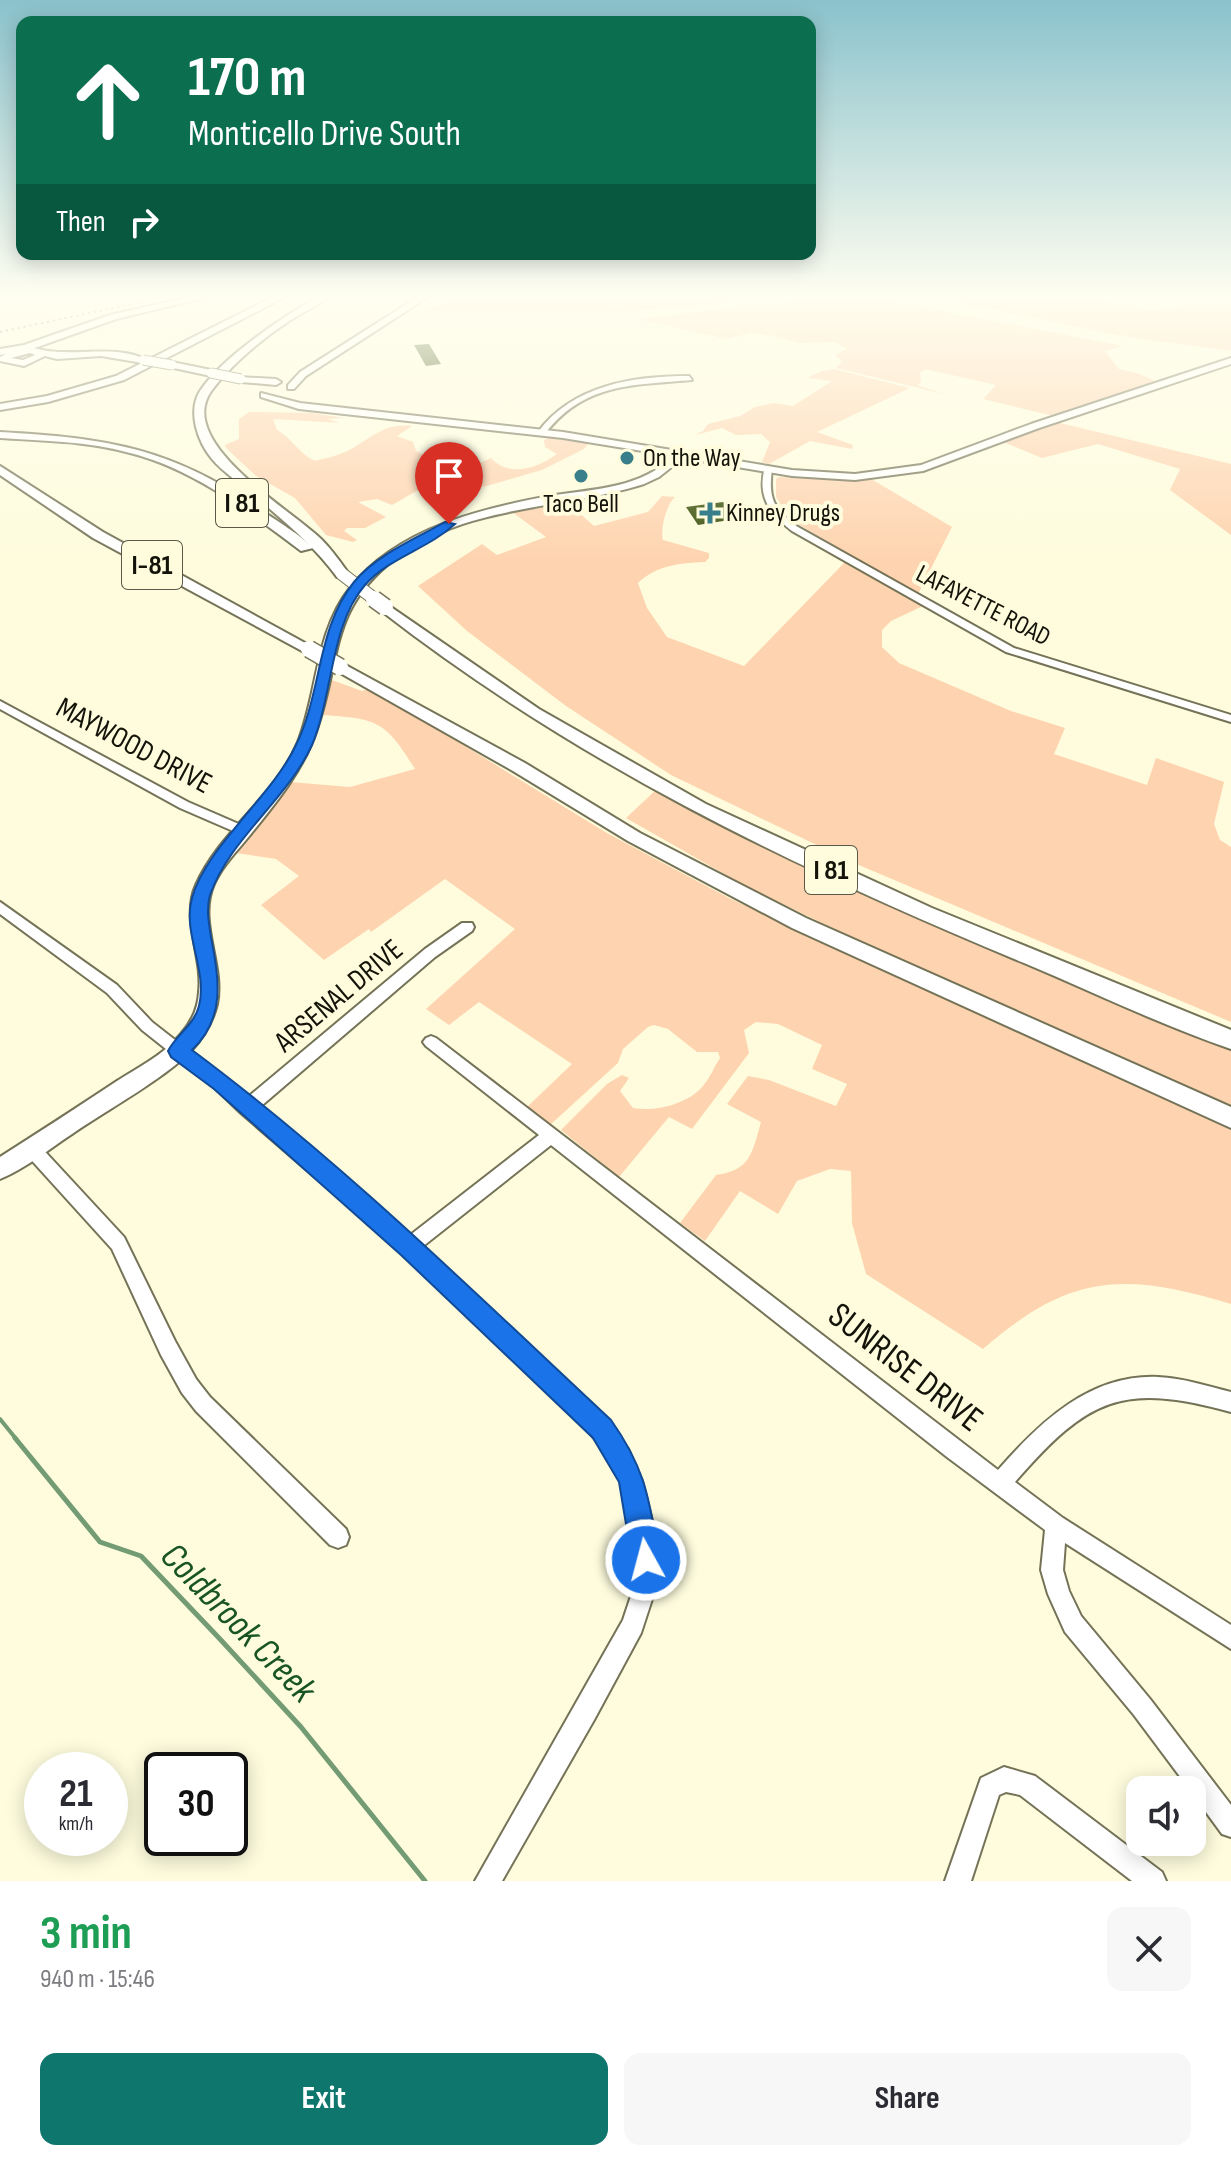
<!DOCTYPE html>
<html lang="en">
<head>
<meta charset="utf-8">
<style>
	body { margin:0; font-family:"Sofia Sans Condensed",sans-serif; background:#f7f7f7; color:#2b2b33; height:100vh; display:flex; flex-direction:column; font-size:30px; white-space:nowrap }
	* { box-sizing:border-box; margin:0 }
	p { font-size:26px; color:#7c7c81 }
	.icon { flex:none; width:44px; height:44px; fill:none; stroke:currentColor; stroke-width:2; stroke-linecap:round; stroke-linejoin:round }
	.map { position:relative; height:1881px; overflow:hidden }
	.drawer { display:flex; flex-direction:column; background:#fff; flex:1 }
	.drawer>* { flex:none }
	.top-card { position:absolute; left:16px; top:16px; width:800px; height:244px; border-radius:16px; box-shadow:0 4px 20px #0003; background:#0b6e4f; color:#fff; overflow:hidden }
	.tools { position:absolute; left:1126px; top:1776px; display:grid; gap:16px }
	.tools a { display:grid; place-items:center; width:80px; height:80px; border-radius:16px; background:#fff; box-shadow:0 4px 20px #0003; font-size:40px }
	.speed { position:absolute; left:24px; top:1752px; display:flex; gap:16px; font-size:40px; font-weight:700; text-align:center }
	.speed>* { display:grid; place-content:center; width:104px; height:104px; border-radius:50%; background:#fff; box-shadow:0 4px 20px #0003; line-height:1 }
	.speed small { font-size:20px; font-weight:400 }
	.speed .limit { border:4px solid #111; border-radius:12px; background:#fff; color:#111 }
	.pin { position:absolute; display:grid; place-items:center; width:68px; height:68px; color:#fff; margin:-82px -34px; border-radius:50% 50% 50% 0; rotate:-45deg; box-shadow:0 0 8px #0007 }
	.pin .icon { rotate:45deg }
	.me { position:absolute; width:88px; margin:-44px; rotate:353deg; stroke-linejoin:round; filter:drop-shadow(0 0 6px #0008) }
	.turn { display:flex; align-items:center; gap:28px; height:168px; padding:0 40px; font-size:36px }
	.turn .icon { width:104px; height:104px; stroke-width:2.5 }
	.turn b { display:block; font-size:56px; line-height:68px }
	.then { display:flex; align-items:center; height:76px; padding:0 40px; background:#0003; gap:16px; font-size:30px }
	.round { display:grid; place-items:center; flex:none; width:84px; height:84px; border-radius:16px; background:#f7f7f7 }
	.summary { display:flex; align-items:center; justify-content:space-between; height:136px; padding:0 40px }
	h1 { font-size:48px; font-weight:700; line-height:60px; color:#1e9e55 }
	.action { display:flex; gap:16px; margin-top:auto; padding:16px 40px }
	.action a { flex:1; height:92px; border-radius:16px; background:#0f766e; color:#fff; font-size:32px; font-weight:700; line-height:92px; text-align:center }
	.action a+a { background:#f7f7f7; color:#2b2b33 }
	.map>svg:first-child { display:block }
</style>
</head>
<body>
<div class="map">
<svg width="1231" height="1881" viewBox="0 0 1231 1881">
	<rect width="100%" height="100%" fill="#fefcdd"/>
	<g fill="#fed4b0">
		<path d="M464,295H793L627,312L423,311Z"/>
		<path d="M845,295H859L1123,346L1105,351L1119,369L1140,374L1157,382L1054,416L983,399L996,385L925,369L920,373L921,382L917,385L944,394L836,368L842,361L835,355L847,349L834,342L800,343L754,332L727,339L636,319Z"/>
		<path d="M973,295L1099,300L1150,310L1224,303L1231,305V351L1127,337L965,304L956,298Z"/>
		<path d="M834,369L910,388L817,432L853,445L852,449L810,441L769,464L762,462L770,442L761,434L736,435L722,428L695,435L703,431L708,424L740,416L755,407L774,403L793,406L832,381L807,378L822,371Z"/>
		<path d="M249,412L311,413L344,418L327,419L340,423L273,419L277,430C292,438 298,453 315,461C327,458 341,455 353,448C374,436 385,423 412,426L397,436L413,442L416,451L422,454H474L435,479L434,481L438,482L491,458C509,478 538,468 557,454L545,447L544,440L549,438L589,443L584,449L542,470L483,487L456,493L427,485L392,505L377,499L358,502L386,517L365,528H347L344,531L357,540L353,542L326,535L295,498L256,476L226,448L225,445L239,439V419Z"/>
		<path d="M1060,423L1231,464V535L1170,490L1180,469L1098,444L1042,458L1001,441Z"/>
		<path d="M779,477L873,480L952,527L917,596L790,519L776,497V479Z"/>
		<path d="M662,496L675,497C666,505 660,530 663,540L709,553V558L705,562C680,563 657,565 638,583L647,608L667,637L744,666L845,562L923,606L891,621L882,630V647L899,663L1011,711L1065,728L1054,754L1147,785L1156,758L1224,782L1214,824L1220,840L1231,847V1022L854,863L671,775L566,706L467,631L418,586L482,544L497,555L546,537L512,512L568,503L594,526L648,512Z"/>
		<path d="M329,679L362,691L370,688L607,833L729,898L1231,1130V1304C1124,1272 1070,1273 983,1349L866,1274L852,1223L851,1171L830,1169L797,1181L778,1214L740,1191L705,1241L680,1223L716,1175C751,1170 752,1153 761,1122L727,1104L748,1076L769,1080L836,1106L847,1084L812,1069L822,1045L778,1024L756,1022L744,1030L749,1053L692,1129L669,1117L619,1177L561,1130L607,1084L622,1075L629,1078L620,1091L633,1108C656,1112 688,1104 703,1086C710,1078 714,1067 720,1058L718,1052H697L668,1029L654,1025L648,1027L623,1049L618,1063L550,1125L527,1107L572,1064L479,1002L449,1025L426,1009L515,929L445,879L371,932L369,929L324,960L261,905L299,876L276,859L236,853L290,782L350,787L415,769C385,720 377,719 323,715Z"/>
		<path d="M657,789L813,871L1231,1050V1106L840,932L740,883L626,818Z"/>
	</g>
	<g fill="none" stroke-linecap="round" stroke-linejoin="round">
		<path stroke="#749c74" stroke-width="4" d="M0,1419L17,1440"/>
		<path stroke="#749c74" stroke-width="5" d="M15,1438L100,1542L141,1556L219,1638L301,1727L425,1881"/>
	</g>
	<g fill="#394e0a">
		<path d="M429,344L441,364L426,366L414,345Z"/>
		<path d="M723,502L736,519L698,525L686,507Z"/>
	</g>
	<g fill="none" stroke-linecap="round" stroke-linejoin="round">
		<g stroke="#757357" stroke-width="4">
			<g id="minor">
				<path d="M689,376L692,380C634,385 583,383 545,434L538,432C573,385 633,376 689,376Z"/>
				<path d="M765,467L772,469C768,500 774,509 798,527L1014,648L1231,715V722L1006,652L792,531C769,513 757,496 765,467Z"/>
				<path d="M0,701L188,802L248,828L250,831L248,834H240L180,808L0,709Z"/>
				<path d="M0,902L117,985L152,1022L248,1097L425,949L462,923H472L474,927L472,931L435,957L260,1107L409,1236L539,1135L426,1046L423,1042L426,1038L431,1036L436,1038L998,1470C1040,1422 1090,1374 1158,1377C1183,1378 1207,1386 1231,1392V1412C1122,1382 1088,1398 1015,1482L1063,1518L1231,1625V1649L1065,1543L1063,1570L1069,1591L1081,1616L1150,1699L1231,1805V1837L1222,1834L1192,1793V1790H1190L1134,1715L1065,1632L1048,1594L1041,1570L1045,1530L947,1457L551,1145L422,1247L593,1405L628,1449L642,1481L653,1525L657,1560L655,1590L641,1633L594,1720L502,1881H475L623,1620L633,1590L635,1560L631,1525L622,1482L614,1463L579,1419L403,1253L241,1113L215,1088L142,1030L107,993L0,914Z"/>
				<path d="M31,1141L37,1143L124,1237L175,1341L196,1379L210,1397L346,1529L349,1537L346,1545L338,1548L330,1545L196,1411L182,1393L161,1355L112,1249L25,1153L23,1148L25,1143Z"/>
				<path d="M1004,1767L1035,1776L1162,1872L1166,1881H1132L1020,1795L1006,1792L999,1795L971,1881H945L981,1778Z"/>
			</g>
		</g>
		<g stroke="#757357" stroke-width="4">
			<g id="major">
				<path d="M421,295H431L306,376L294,389H288V385L300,372Z"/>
				<path d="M31,347C68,360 112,342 147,360L143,363L101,356L57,359L45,356L24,366L0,361V357L11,351ZM30,353L35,355L23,360L11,358Z"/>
				<path d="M1231,358V364L1039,428L923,471L855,480L792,476L683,458L659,477L644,484C562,510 467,504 396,558C328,610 342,657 317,729C304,769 276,803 250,835C237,851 222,866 214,884C197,922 225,964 217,1004C213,1021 203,1038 191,1051C161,1081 108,1109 72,1134C49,1149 25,1169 0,1179V1157C39,1132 78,1107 117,1081C139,1067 163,1055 180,1035C192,1022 198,1009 199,992C203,957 181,918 196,885C220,831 275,797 298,742C318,692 315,632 350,588C398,528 482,508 555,495C595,489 642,488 673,456L563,438L299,409L261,397V393L300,403L563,432L792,470L855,474L921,465L1031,424Z"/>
				<path d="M172,362L211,370L216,373L211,376L169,367Z"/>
				<path d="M238,377L276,379L281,382L276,385L241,382Z"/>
			</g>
		</g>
		<g stroke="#757357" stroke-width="4">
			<g id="highway">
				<path d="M199,295H216L116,319L29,350L0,355V349L24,345L110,315Z"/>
				<path d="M277,295H289L124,380L48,402L0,410V404L47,396L116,376Z"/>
				<path d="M320,295H331C319,305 303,312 289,321C263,338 231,365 212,390C173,442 292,510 322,540C332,550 341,563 349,574L342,578L337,577C312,543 281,519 249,491C237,481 222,471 212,459C198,442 187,412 200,391C223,356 285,316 320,295Z"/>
				<path d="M0,432C108,438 173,448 264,512C280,523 299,534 313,548L301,551C249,512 194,469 130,453C88,441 43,441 0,438Z"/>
				<path d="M0,466L103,532L316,649L314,652H304L93,538L0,475Z"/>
				<path d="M385,603L539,709L706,804L932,908L1231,1030V1049C1161,1025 1093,992 1024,963C791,866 581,766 380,610L378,607Z"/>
				<path d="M340,662L525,763L640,833L806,918L1231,1107V1128L792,928L628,841L513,771L335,670L332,667Z"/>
			</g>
		</g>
		<use href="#minor" fill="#fff" fill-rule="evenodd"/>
		<use href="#major" fill="#fff" fill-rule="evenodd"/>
		<use href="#highway" fill="#fff" fill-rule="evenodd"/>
		<path stroke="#5c5b4a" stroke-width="2" stroke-dasharray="2 4" stroke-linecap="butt" d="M0,332L175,295"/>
		<g stroke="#757357" stroke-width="11" stroke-linecap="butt">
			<g id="major-bridge">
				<path d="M143,360L172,365"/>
				<path d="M211,373L241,379"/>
			</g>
		</g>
		<g stroke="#757357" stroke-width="14" stroke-linecap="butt">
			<path id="highway-bridge-far1" d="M342,574L377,601"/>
		</g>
		<g stroke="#757357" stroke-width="19" stroke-linecap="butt">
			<g id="highway-bridge">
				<path d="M374,599L385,607"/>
				<path d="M309,649L340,667"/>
			</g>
		</g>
		<use href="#major-bridge" stroke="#fff" stroke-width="9"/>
		<use href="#highway-bridge-far1" stroke="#fff" stroke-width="12"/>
		<use href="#highway-bridge" stroke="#fff" stroke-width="16"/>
	</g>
	<linearGradient id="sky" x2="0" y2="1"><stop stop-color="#8ac2cc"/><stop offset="0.53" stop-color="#fffef0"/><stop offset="1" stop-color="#fffef0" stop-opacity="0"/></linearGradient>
	<rect width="1231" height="559" fill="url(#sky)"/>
	<path fill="#1a73e8" stroke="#114b97" stroke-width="2" d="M445,522L455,524C428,549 390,557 365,585C330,625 333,696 312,745C287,800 230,838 210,895C206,909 209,924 211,937C219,979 226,1018 192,1050C341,1161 475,1293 611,1420C647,1471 649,1501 660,1560L656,1570L646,1574L636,1570L632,1560L619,1482L593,1438L401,1255L214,1089L171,1057L168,1051C176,1035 194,1025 199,1006C208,970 182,933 192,898C206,847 271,797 295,747C322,695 316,629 354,582C376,555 415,539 445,522Z"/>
	<g fill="#397f8b" stroke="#fefcdd" stroke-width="3">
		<circle cx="627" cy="458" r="8"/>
		<circle cx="581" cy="476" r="8"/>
		<path d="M706 501h8v8h8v8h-8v8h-8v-8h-8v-8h8z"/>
	</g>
	<g text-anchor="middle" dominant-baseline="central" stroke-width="8" stroke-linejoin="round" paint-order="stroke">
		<g font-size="26" fill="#141309" stroke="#fefcdd" text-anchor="start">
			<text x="643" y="458">On the Way</text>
			<text x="581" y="504" text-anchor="middle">Taco Bell</text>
			<text x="726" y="513">Kinney Drugs</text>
		</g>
		<g font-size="26" fill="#141309" stroke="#fefcdd">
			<text transform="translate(983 606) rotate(27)">LAFAYETTE ROAD</text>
		</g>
		<g fill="#fefcdd" stroke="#5a5949" stroke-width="2">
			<rect x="216" y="479" width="52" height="48" rx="6"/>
			<rect x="122" y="541" width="60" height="48" rx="6"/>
			<rect x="805" y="846" width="52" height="48" rx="6"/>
		</g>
		<g font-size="28" font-weight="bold" fill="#141309">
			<text x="242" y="503">I 81</text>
			<text x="152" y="565">I-81</text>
			<text x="831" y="870">I 81</text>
		</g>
		<g font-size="30" fill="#141309" stroke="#fefcdd">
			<text transform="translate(134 746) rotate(28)">MAYWOOD DRIVE</text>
			<text transform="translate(339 996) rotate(-40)">ARSENAL DRIVE</text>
		</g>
		<g font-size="36" fill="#141309" stroke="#fefcdd">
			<text transform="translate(905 1368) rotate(38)">SUNRISE DRIVE</text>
		</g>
		<g font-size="38" font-style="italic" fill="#185424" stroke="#fefcdd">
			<text transform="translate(238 1623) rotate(46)">Coldbrook Creek</text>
		</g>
	</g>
</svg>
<div class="tools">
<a><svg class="icon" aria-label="sound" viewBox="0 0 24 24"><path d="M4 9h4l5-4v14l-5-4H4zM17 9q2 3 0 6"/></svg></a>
</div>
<div class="speed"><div>21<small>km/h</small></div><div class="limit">30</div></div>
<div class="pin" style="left:449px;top:524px;background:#d93025"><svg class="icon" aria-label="arrive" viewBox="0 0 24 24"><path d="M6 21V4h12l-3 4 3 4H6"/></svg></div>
<svg class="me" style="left:646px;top:1560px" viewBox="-20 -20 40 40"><circle r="17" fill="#1a73e8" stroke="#fff" stroke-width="3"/><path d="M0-11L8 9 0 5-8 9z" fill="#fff"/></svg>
<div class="top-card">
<div class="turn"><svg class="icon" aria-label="ahead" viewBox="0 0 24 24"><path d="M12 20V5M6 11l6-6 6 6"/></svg><div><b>170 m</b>Monticello Drive South</div></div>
<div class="then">Then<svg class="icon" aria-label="right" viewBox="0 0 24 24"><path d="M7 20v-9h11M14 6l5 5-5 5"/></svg></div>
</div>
</div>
<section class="drawer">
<div class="summary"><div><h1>3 min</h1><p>940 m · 15:46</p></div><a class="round"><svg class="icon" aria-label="close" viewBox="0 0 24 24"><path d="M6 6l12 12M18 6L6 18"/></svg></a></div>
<div class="action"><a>Exit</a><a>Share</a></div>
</section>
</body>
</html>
